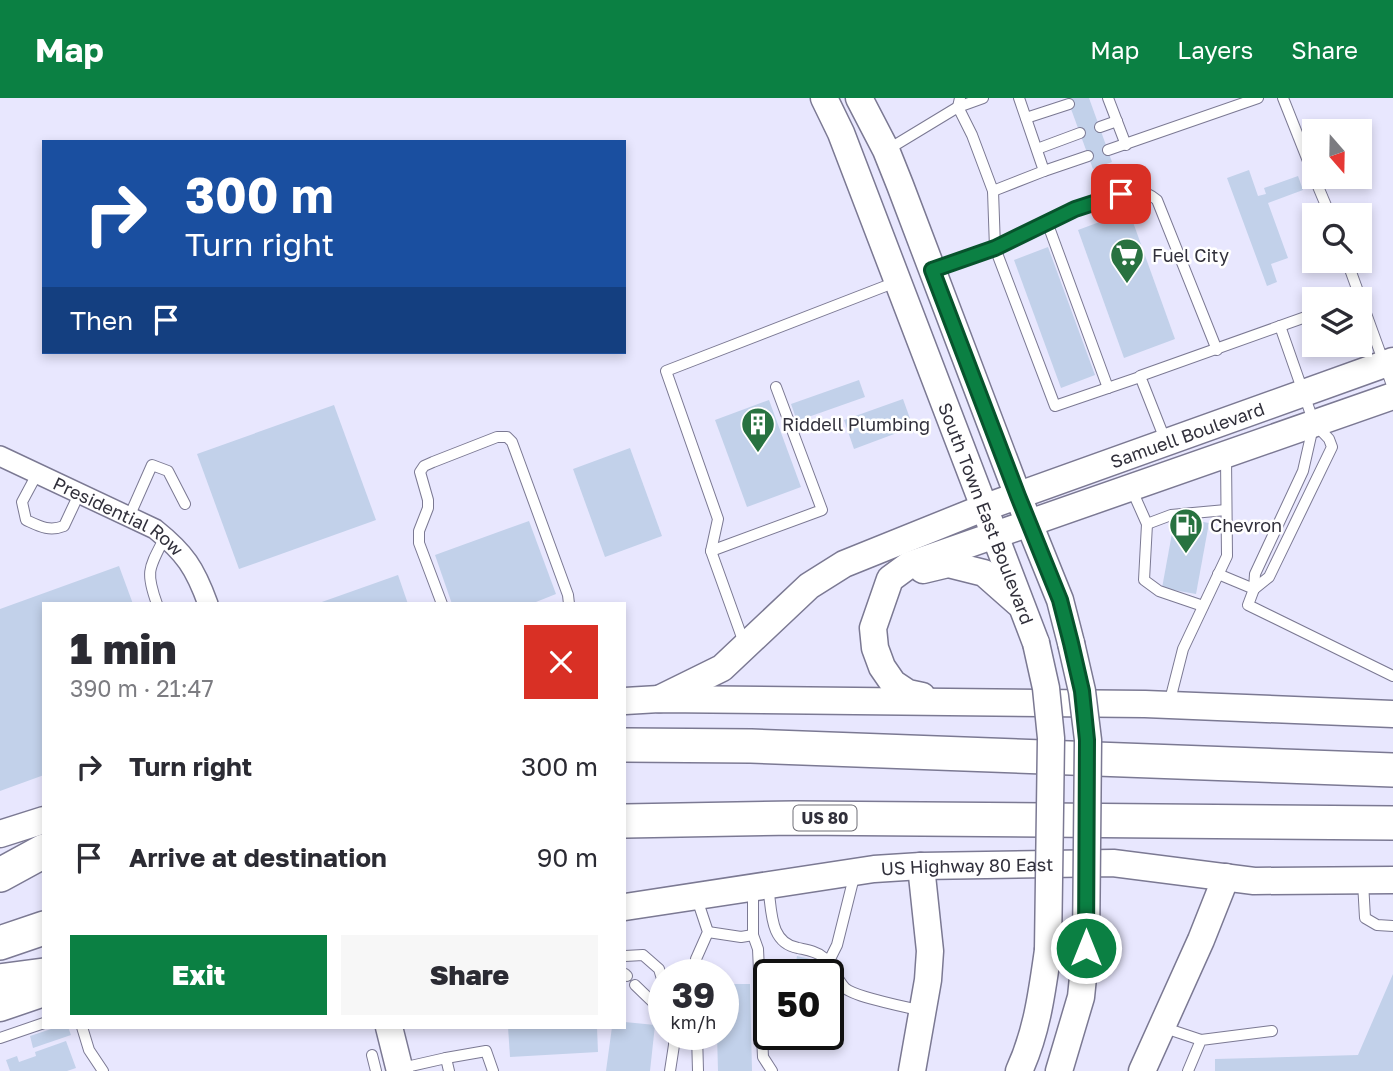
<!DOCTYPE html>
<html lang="en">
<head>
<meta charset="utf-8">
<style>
	body { margin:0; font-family:"Golos Text",sans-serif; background:#f7f7f7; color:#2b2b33; height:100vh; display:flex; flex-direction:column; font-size:26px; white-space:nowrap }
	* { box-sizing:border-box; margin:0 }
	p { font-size:23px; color:#7c7c81 }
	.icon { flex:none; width:38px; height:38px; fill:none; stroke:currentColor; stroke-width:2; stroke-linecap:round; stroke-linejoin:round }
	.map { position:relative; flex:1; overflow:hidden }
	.sheet { position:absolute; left:42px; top:504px; width:584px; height:427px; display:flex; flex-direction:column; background:#fff; border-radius:0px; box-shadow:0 4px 10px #0003 }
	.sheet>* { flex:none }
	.banner { position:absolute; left:42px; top:42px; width:584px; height:214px; border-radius:0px; box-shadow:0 4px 10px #0003; background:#1a4fa0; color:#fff; overflow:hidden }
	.needle { width:46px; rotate:160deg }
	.controls { position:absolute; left:1302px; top:21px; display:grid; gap:14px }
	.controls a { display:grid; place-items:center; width:70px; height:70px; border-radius:0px; background:#fff; box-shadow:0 4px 10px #0003; font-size:35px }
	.speed { position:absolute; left:648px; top:861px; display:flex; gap:14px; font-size:35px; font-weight:700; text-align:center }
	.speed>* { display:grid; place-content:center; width:91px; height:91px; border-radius:50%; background:#fff; box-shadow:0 4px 10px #0003; line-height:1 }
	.speed small { font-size:18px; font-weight:400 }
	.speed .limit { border:4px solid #111; border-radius:10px; background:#fff; color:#111 }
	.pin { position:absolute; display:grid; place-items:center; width:60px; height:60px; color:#fff; margin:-30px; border-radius:14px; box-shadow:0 4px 10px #0006 }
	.me { position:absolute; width:77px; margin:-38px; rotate:0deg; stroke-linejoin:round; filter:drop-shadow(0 0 5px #0008) }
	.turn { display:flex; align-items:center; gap:24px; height:147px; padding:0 28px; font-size:32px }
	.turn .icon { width:91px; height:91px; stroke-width:2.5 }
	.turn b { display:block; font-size:49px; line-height:60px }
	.then { display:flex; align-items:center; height:66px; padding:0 28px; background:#0003; gap:14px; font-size:26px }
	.round { display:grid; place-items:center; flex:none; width:74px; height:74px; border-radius:0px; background:#f7f7f7 }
	.head { display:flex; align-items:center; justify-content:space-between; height:119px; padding:0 28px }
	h1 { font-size:42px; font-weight:800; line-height:52px }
	.primary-button { display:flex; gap:14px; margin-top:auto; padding:14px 28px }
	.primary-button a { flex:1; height:80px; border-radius:0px; background:#0b8043; color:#fff; font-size:28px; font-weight:800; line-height:80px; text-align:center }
	.primary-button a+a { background:#f7f7f7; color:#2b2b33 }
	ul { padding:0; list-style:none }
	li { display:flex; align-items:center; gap:21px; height:91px; padding:0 28px }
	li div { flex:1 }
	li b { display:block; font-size:26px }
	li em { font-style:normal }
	header { display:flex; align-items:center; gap:42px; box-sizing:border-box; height:98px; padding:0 35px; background:#0b8043; color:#fff }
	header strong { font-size:33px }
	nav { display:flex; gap:38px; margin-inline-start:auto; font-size:24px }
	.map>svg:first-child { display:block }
</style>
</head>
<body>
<header>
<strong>Map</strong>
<nav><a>Map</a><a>Layers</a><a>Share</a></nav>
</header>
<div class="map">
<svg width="1393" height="973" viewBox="0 0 1393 973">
	<rect width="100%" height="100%" fill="#e8e7fe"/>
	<g fill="#c2d1ea">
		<path d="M1067,0H1089L1112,64L1093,71Z"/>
		<path d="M1249,72L1258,98L1266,96L1264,90L1298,78L1303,92L1268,105L1288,160L1271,166L1277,184L1267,188L1227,80Z"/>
		<path d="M1129,113L1175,241L1124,260L1078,132Z"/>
		<path d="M1048,149L1095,277L1061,290L1014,162Z"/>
		<path d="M859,282L865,299L797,323L791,306Z"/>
		<path d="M903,301L913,329L854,351L844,322Z"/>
		<path d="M769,302L801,389L747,409L715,322Z"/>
		<path d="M334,307L376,422L239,471L197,356Z"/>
		<path d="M630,350L662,438L605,459L573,371Z"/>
		<path d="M1175,419L1209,425L1196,496L1162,490Z"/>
		<path d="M529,423L556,496L531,506H452L435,457Z"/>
		<path d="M119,468L133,506H44V677L0,693V511Z"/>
		<path d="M398,477L408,506H319V505Z"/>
		<path d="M797,858L815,862L812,877H794Z"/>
		<path d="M1393,876V973H1215V961L1358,957Z"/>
		<path d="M723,886H750L752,973H718L717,936H723Z"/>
		<path d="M828,899L839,901L835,923L843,925L840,938L828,936Z"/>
		<path d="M625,924L655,927L650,973H606L612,929H625Z"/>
		<path d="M57,929H68L71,937L33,950L30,938Z"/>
		<path d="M508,929H597L598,954L510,959Z"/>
		<path d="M66,943L76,970L67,973H10L6,962L17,958L19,964L36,958L35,954Z"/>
	</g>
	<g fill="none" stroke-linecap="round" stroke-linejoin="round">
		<g stroke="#7b7993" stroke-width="12">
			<g id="lane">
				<path d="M960,0L958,9L972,37L993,93L995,150L1055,308L1140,279"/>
				<path d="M1108,0L1126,47"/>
				<path d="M1283,0L1314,78"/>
				<path d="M1026,20L1069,6"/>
				<path d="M1100,29L1117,23"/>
				<path d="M1037,51L1080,35"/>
				<path d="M887,52L958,9L983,0"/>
				<path d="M1108,52L1258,0"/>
				<path d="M1044,73L1088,58"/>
				<path d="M1314,79L1330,117"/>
				<path d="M993,93L1044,73L1019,0"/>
				<path d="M1047,124L1108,290"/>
				<path d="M1347,163L1393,290"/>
				<path d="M935,171C955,164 976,158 996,149C1031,133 1101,91 1138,94C1146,94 1151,97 1157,102L1217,252"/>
				<path d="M1313,329L1303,373L1255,476L1254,491L1248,507L1393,578"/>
				<path d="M1166,344L1140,278L1314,216"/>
				<path d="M37,376L22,404L26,422C39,428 49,434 64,428L79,396"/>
				<path d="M1131,390L1147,426L1144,482L1159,493L1203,508"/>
				<path d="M129,419L152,367L168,373L185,406"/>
				<path d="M1147,426L1171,417L1226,412"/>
				<path d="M711,453L822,412L776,289"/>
				<path d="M1218,476L1254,491"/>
				<path d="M1254,491L1269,479L1332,349L1329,341L1314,325L1280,228"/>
				<path d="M157,506C145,473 149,470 165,439"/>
				<path d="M442,506L419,445V433L428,410V402L420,374L424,368L433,364L497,339H507L512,344L568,497L569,506"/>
				<path d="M744,545L711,453L718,421L666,273L896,184"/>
				<path d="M1169,606L1183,551L1227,458L1226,360"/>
				<path d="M1363,784L1365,820L1377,827L1393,828"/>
				<path d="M768,788C772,812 769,845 798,850C807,852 816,853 823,859C833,867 836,881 845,890C854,899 907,909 922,913"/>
				<path d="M753,792V837L758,851L763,959L772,973"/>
				<path d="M696,798L708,834L696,861V877"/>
				<path d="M708,834L741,839L753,837"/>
				<path d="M625,858L643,857L659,871L663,884"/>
				<path d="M828,865L837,847L855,775"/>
				<path d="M625,876L627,878"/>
				<path d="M635,887L663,914"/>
				<path d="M82,929L89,952L103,973"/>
				<path d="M1165,930L1201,942"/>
				<path d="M697,936L698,973"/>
				<path d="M0,940L44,925"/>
				<path d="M372,957L376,973"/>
				<path d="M446,960L486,953L493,973"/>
				<path d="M402,970L446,960L449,973"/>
				<path d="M670,973L674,947V936"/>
				<path d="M1188,973L1201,942L1272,933"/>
			</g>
		</g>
		<g stroke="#7b7993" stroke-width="22">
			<g id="street">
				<path id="s1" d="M0,358L155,431C185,455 195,470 208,506"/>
			</g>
		</g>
		<g stroke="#7b7993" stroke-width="29">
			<g id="secondary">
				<path id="s2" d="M824,0L841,35L1036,545"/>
				<path d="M859,0L886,52L900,87L1018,398L1060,502L1071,545"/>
				<path d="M923,472L948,466L984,475L1018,505"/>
				<path d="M922,598L908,595L893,585L882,569L875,550L873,530L890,481L909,467L1393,298"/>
				<path id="s3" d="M659,601L722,570L809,488L844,466L983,410L1393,263"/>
				<path d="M625,603L659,601L1145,606L1393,616"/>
				<path d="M0,736L44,722"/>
				<path id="s4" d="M625,809L874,771L921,768L1113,765L1254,783L1393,782"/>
				<path d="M0,910L44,895"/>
				<path d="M389,929L400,973"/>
				<path d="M912,973L928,882L930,853L921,768"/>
				<path d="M1019,973C1037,934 1042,894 1048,852"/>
				<path d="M1059,973L1081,899L1086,850"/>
				<path d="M1142,973L1201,842L1226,779"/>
			</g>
		</g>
		<g stroke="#7b7993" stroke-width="36">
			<g id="highway">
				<path d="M625,647L751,648L1393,672"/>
				<path d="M625,723L795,720L1393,725"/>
				<path d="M0,777L44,753"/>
				<path d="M0,845L44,830"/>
				<path d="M0,883L44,877"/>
			</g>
		</g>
		<use href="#lane" stroke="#fff" stroke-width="10"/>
		<use href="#street" stroke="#fff" stroke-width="19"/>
		<use href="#secondary" stroke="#fff" stroke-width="26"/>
		<use href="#highway" stroke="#fff" stroke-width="33"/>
		<g stroke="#7b7993" stroke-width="29" stroke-linecap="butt">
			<g id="secondary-bridge">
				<path d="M1036,545L1046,590L1051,640L1048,852"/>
				<path d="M1071,545L1082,593L1088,642L1086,850"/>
			</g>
		</g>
		<use href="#secondary-bridge" stroke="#fff" stroke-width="26"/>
	</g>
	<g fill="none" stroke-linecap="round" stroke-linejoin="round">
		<g stroke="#07532c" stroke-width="18">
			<path id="route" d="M1086,850L1087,642L1082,593L1071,545L1060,502L1018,398L932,172L995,150L1075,111L1121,96"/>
		</g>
		<use href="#route" stroke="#0b8043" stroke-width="12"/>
	</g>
	<defs>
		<g id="supermarket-pin" transform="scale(1.75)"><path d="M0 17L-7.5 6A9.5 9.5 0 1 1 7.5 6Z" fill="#287240" stroke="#fff"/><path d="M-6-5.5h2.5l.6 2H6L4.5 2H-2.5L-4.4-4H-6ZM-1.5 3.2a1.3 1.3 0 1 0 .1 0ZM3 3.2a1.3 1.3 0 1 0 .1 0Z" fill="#fff"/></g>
		<g id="building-pin" transform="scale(1.75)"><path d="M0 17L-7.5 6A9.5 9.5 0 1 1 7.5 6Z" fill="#287240" stroke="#fff"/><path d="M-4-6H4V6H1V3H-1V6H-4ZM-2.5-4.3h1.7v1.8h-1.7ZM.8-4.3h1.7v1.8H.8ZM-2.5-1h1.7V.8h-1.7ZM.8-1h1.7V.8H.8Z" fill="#fff"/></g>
		<g id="fuel-pin" transform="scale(1.75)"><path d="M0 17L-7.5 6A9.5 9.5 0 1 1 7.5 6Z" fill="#287240" stroke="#fff"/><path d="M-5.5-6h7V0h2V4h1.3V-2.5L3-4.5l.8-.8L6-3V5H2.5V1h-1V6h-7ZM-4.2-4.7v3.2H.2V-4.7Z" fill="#fff"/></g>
	</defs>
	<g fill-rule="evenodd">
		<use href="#supermarket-pin" x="1127" y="157"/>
		<use href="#building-pin" x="758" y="326"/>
		<use href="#fuel-pin" x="1186" y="427"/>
	</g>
	<g text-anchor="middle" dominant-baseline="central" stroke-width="5" stroke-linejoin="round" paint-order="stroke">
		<rect fill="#fff" stroke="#6f6e76" stroke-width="2" x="793.5" y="707.5" width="63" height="25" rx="5"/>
		<g font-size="16" font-weight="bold" fill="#31303b">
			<text x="825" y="720">US 80</text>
		</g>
		<g font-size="18" fill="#31303b" stroke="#fff" text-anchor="start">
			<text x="1152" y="157">Fuel City</text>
			<text x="782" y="326">Riddell Plumbing</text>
			<text x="1210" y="427">Chevron</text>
		</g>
		<g font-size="18" fill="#31303b" stroke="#fff">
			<text stroke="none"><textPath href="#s3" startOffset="598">Samuell Boulevard</textPath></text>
			<text stroke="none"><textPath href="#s2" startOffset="446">South Town East Boulevard</textPath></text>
			<text stroke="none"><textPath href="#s1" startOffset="133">Presidential Row</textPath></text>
			<text stroke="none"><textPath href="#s4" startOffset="345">US Highway 80 East</textPath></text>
		</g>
	</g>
</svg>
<div class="controls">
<a><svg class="needle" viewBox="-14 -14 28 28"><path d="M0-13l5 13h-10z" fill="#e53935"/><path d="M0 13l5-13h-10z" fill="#7c7c81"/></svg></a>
<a><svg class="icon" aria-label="search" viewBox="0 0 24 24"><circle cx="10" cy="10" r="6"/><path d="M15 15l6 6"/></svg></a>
<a><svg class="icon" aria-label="layers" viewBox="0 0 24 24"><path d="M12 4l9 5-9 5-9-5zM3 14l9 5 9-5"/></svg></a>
</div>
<div class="speed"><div>39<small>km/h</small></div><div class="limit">50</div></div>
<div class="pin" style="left:1121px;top:96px;background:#d93025"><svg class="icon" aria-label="arrive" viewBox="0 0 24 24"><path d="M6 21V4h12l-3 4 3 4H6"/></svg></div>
<svg class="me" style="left:1086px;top:850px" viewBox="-20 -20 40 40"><circle r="17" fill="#0b8043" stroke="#fff" stroke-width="3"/><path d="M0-11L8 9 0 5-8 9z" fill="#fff"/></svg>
<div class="banner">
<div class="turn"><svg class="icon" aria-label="right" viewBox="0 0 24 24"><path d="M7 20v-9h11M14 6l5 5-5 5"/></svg><div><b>300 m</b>Turn right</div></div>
<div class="then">Then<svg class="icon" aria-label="arrive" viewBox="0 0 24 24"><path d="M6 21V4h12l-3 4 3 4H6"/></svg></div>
</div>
<section class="sheet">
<div class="head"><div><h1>1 min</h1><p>390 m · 21:47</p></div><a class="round" style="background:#d93025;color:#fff"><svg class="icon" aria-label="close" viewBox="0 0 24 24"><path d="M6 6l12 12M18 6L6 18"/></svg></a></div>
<ul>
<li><svg class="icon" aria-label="right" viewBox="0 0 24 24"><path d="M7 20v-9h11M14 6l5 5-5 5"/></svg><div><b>Turn right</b></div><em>300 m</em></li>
<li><svg class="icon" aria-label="arrive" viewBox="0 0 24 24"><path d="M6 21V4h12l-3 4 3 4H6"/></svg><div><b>Arrive at destination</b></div><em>90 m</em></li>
</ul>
<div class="primary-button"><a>Exit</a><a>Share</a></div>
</section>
</div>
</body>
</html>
